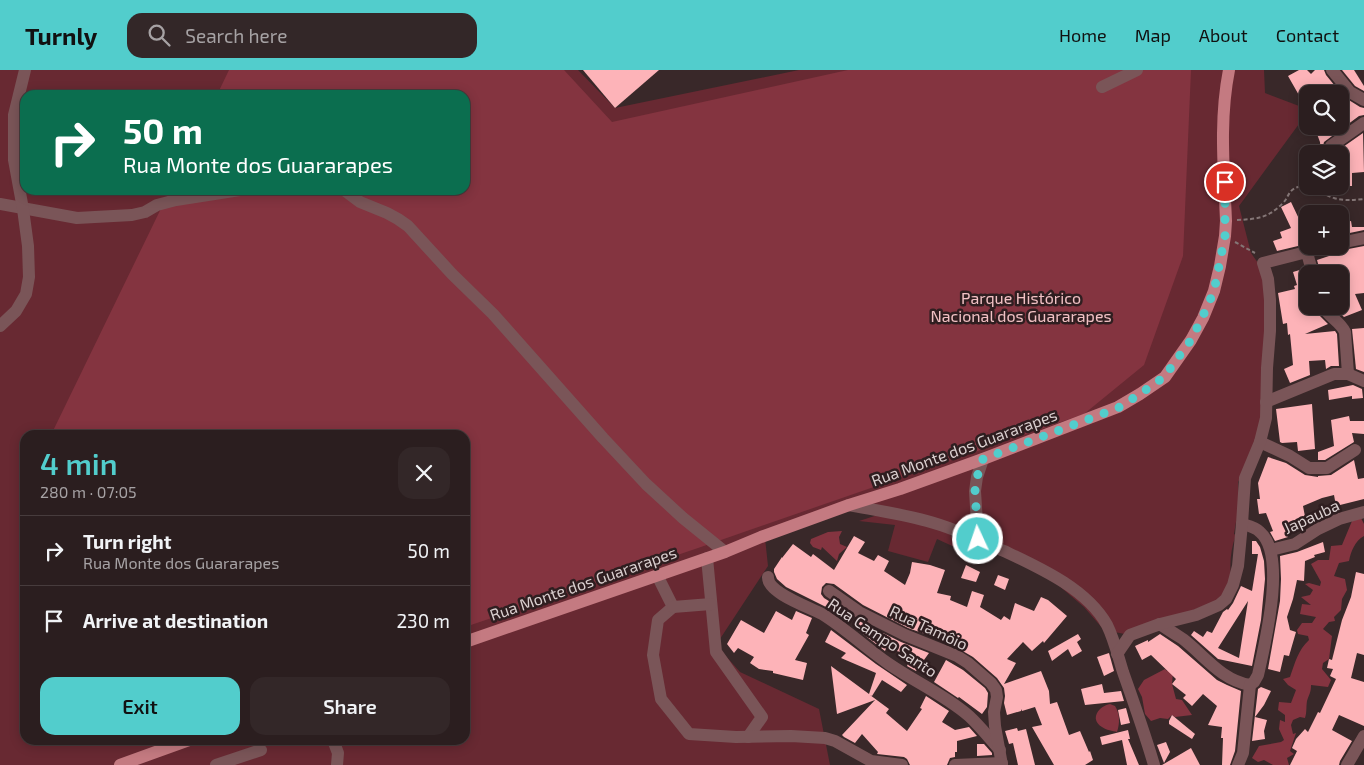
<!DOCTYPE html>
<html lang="en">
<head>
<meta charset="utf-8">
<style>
	body { margin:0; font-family:"Exo 2",sans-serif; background:#332728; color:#f1f3f6; height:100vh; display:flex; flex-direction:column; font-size:19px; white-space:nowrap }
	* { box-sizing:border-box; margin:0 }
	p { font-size:16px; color:#a6a2a4 }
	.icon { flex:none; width:28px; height:28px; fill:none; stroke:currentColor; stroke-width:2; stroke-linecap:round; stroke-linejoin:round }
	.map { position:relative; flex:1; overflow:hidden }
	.drawer { position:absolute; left:20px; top:360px; width:450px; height:315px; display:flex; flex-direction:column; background:#2b1e1f; border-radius:15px; box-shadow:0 2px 12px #0003,0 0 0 1px #473c3d }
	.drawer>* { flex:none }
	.guide { position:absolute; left:20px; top:20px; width:450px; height:105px; border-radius:15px; box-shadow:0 2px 12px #0003,0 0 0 1px #473c3d; background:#0b6e4f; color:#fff; overflow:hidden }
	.fabs { position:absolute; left:1299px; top:15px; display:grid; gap:10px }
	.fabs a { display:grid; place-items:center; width:50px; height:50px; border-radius:10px; background:#2b1e1f; box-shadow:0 2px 12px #0003,0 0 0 1px #473c3d; font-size:25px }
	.pin { position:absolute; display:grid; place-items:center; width:42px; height:42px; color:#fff; margin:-21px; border:2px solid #fff; border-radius:50%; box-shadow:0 1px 5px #0007 }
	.me { position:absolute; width:55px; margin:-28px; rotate:357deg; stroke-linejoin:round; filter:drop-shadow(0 0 4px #0008) }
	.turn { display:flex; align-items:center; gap:18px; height:105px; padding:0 20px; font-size:22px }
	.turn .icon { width:65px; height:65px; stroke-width:2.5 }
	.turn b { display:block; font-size:35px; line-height:42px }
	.round { display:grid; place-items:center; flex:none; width:52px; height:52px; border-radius:15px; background:#332728 }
	.summary { display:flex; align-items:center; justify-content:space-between; height:85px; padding:0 20px }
	h1 { font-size:30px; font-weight:600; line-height:38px; color:#52cdcc }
	.primary-button { display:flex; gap:10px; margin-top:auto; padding:10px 20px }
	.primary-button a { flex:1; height:58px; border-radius:15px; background:#52cdcc; color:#111; font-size:20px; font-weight:600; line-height:58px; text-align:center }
	.primary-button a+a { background:#332728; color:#f1f3f6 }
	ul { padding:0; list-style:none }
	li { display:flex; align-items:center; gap:15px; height:70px; padding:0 20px; border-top:1px solid #473c3d }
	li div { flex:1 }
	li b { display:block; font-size:19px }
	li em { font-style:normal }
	header { display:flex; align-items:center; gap:30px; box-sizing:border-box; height:70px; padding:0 25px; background:#52cdcc; color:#111 }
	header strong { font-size:24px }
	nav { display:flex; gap:28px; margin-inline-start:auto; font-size:18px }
	.search { width:350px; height:45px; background:#332728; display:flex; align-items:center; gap:12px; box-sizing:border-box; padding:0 18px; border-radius:15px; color:#a6a2a4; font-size:19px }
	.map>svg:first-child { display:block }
</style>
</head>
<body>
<header>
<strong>Turnly</strong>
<div class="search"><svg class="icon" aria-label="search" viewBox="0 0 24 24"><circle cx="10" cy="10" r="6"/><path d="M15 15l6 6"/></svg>Search here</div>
<nav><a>Home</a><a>Map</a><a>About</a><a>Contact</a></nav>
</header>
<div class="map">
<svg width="1364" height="695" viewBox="0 0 1364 695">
	<rect width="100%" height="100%" fill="#392829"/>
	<path fill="#682932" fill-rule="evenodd" d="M0,0H578L615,38L799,0H1264L1265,23L1307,39V43L1239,136L1251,183L1258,193L1264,209L1267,252L1262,351L1255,384L1238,412L1239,446L1236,452L1234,464L1236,465C1230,480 1229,498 1232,514L1221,529L1130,565L1104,560L1084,537L1057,514L1019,492L950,464L961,480L937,469L928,492L888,481L895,455L859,451L887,442L849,435L765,468L768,496L716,575L740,602L819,639L830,695H0ZM25,25H465V120H25ZM25,365H465V670H25Z"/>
	<g fill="#843440">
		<path d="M229,0H564L612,52L848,0H1191L1183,186L1144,295L1084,344L698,478L465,557V365H51L170,120H465V25H217Z"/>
		<path d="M1360,446L1364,454V466C1355,471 1351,481 1349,491L1339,493L1334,506L1345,509L1347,520L1342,529L1341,540L1334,547L1335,551L1329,552L1323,559L1332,566L1329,589L1323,593L1322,599L1331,610L1328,617L1311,615C1311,623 1309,624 1307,631C1306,637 1307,642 1305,648L1300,647L1293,650L1291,655L1293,664L1296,663L1290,681L1294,684L1287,688L1289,695H1273L1264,690L1258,692L1252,688L1259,676L1281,672L1284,670L1279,659L1280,650L1285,652V645L1278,640L1279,632L1291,633L1296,620L1288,615L1283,609L1290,607C1295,593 1298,580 1309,570L1308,566L1298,564L1297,560L1302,553H1312L1316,547L1300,544L1302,534L1311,535L1301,527L1310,525L1313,520L1305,514L1309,513L1320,516L1321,512L1311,494L1318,490H1329L1331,476L1342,475L1352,451Z"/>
		<path d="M842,461L839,467L840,474L847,477L839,484L837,491L822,477L821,480L813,477L810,473L811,469L828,462Z"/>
		<path d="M1165,599L1167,601L1171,599L1173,602L1172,614L1176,629L1182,630L1192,645L1175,647L1172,645L1168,649L1160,648L1151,651L1145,644L1142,627L1138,619L1144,610Z"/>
		<path d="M1110,634L1115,636C1120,644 1120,653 1117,662C1113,661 1106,660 1102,657C1089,649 1099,636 1110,634Z"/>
	</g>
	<g fill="#fdb3b8" fill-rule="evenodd">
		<path d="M583,0H659L615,38Z"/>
		<path d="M1299,0H1307L1311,4L1315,0H1324L1326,5L1344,27L1360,37L1364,38V45L1359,46L1324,72L1323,76L1324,80L1329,84H1321L1320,72L1314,56H1340V53L1348,49L1340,41V24H1336L1329,17L1317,24H1314L1311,18L1300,27L1288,6Z"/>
		<path d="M1342,0H1354L1364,16V21L1355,16Z"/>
		<path d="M1363,63L1364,102L1352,103V116H1340V84H1333Z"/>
		<path d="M1291,132L1300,151L1303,148L1308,160V172L1298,176L1277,181L1273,171L1282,168L1280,162L1291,158L1281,137Z"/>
		<path d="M1351,151L1352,157H1364V160L1340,165V153Z"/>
		<path d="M1364,176V223L1355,224L1362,240L1344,247L1333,236H1340V200L1326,204H1321L1317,190L1338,183V181Z"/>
		<path d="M1303,199L1308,210V236H1315L1319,245L1328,254L1305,264L1335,261L1337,264L1339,296H1331L1326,299L1325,290L1309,291L1310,305L1290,313L1284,299L1293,295L1290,264L1288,265L1287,253L1283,254L1278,223L1295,219L1294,216L1297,215L1293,202Z"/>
		<path d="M1364,258V302L1356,299L1352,259Z"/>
		<path d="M1353,315L1362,319L1363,328L1352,329V326L1329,330L1328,320Z"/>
		<path d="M1312,334L1315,379L1298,381L1297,372L1282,373L1280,372L1276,339Z"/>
		<path d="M1349,346L1350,351H1364V364L1352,363L1354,372L1325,390H1318V382L1334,376L1331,350Z"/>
		<path d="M1268,387L1286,393L1305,405L1318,407V406L1331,405L1354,390L1358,409L1364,408V429L1336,436L1334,425L1322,428L1303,436L1307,457L1304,458L1286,462L1288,467L1275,471L1270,462L1273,461L1266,443L1259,444L1257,429H1260L1258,413Z"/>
		<path d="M854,466L865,472L858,483L874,491L878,485L889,491L884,501L905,515L910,503L912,492L930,495L945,500L937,523L951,526L950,530L967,537L972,521L984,525L980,537L1001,550L1004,546L1010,550L1015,533L1034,541L1041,527L1048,530L1067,546L1044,573L1043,571L1032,581L1023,572L1007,589L1016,593L1004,614L1041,601L1049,621L1050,634L1057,632L1069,665L1080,661L1089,682L1090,681L1093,690L1085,695H1054L1032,657L1042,655L1035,637L1022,641L1021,639V641L1007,645L1004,633L1005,626L1004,618L997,608L973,587L954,576L956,572L933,557L928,565L908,558L863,535L834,514L826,513L822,517L821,524L824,528L840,538L837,544L826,537L786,517L777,509L774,502V499L782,487V488L793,474L811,487L813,484L834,500Z"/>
		<path d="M1252,471H1256L1260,477L1264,491L1265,509L1261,550L1252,596L1218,589L1191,565L1194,561L1203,567L1207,561L1212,563L1223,542L1227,539L1228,540L1233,533L1241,516L1252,521L1258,484H1252ZM1248,531L1239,588L1218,578Z"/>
		<path d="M1323,472L1325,482L1314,485L1315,487L1305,491L1304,511L1297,510L1293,529L1287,547L1290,560L1296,562L1289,586L1284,585L1280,602L1268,599L1280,531L1281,509L1280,486L1297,482Z"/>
		<path d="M966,495L980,502L976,512L961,508Z"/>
		<path d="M1356,502L1364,504V585L1357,583L1351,608L1364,612V656L1339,645L1332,660L1352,671L1340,691L1339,695H1290L1297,681L1292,678L1296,669L1305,659L1308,662L1318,642L1320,643L1336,609L1330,606L1333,599L1327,598L1329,589L1332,590L1342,550L1351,527Z"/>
		<path d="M998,505L1009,509L1005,520L994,515Z"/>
		<path d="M776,541L792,550L796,541L812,548L806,563L809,565L795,590L807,593L803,610L773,603V601L759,599L750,593L754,587L738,578L734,583L727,574L741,550L764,563Z"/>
		<path d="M859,551L901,572L929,583L916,601L907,596L911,588L887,576L885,581L854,557Z"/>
		<path d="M831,560L876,594L907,615L901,622L882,610L872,626L870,625L889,639L886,643L907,661L922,639L920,638L926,626L949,641L942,652L955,660L969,657L977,666L957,671V682H955V687L950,688L947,695H910L907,689L904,687L877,684L878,682L862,664L855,673L844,667L842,665L875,630L837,644L831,596L869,624L876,603L841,588L846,583L825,572Z"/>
		<path d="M1078,564L1081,569L1077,572L1082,581L1072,587L1068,579L1052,591L1048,581Z"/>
		<path d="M1160,564L1178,576L1217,610L1227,615L1241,621L1235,681L1230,695H1222L1223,668H1221L1222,657L1208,655L1217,636L1203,624L1192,636L1183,628L1186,625L1172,614L1176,609L1151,585L1142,590L1135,576L1148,570V572Z"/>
		<path d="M1109,583L1114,601L1104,606L1097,587Z"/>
		<path d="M946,590L963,600L985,618L988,623L987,637L982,644L959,627L958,628L934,612Z"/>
		<path d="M1102,614L1104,623L1121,621L1124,631L1085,635L1081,619Z"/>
		<path d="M1261,617L1271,621L1264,635L1255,647L1267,650L1264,661L1265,669L1252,671L1258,619Z"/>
		<path d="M1126,638L1130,653L1121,655L1118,640Z"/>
		<path d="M1172,645L1195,664L1192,669L1169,654V651Z"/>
		<path d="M1017,658L1018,661L1026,659L1035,695H1018L1013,673L1009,674L1005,661Z"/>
		<path d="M1128,660L1130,669H1128L1139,695H1127L1122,670L1102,675L1100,667Z"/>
		<path d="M1166,672L1170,682L1164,693L1157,675Z"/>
		<path d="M977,674H984L992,683V685L977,686Z"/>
		<path d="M1191,678L1200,695H1162Z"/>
	</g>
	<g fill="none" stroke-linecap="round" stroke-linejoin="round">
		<g stroke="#847676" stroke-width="2" stroke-dasharray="4 2.5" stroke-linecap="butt">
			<path d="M1237,150C1258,149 1268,148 1283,133C1289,127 1288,120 1298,117C1312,113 1321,124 1334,128C1344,131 1353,130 1364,129"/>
			<path d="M1235,172L1255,183"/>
		</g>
		<g stroke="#7a5558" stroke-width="12">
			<path d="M1332,0L1350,22L1364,30"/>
			<path d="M1102,17L1137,0"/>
			<path d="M1331,76L1364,53"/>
			<path d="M344,120L360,132L387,143L398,149L408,156L452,204L493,244L603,368L646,414L683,448L725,482"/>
			<path d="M0,134L77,148L95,147L132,145L145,142L157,135L176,130L240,120"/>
			<path d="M1340,173L1364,168"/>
			<path d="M1307,183L1313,204"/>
			<path d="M1323,236C1328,247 1340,251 1345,262L1348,304"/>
			<path d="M0,256L16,241L26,224L29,207L28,176L23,139L14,90V45L25,0"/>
			<path d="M1266,332L1334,304H1348L1364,311"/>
			<path d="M1260,372L1290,386L1309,398H1327L1355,380"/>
			<path d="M849,435C875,440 901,444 927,451C954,458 979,470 1004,481C1040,498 1087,519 1107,555C1114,569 1118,586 1123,602C1134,633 1145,664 1154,695"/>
			<path d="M978,469L975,421L977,407L983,389"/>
			<path d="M1271,480L1295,474L1318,459L1339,449L1364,442"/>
			<path d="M707,488L716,582L762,647L748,667"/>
			<path d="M657,505L673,537L658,550L653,585L661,629L689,664L736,667L791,666L825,668L835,671L871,691L902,695"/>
			<path d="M768,507C767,523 809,537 822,544C846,559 866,578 889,594C915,612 945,625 969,646C980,656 990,669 1000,680"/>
			<path d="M829,521L859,542L905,565L957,586L968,593L991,613L996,620L997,627L994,642L995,656L1002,695"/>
			<path d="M673,537L711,534"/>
			<path d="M1160,554C1167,559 1175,564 1183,569C1205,586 1221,610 1250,615L1254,612L1258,605C1265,573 1287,485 1260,462C1255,457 1249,456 1242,454"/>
			<path d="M1117,584L1130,565L1160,554L1196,545L1219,535L1226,529L1233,515L1238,496L1242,454L1245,408L1260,372L1266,348L1267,298L1270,261V230L1268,209L1263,193L1330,176"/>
			<path d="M333,670L338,683L337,695"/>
			<path d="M216,695L261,680"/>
			<path d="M955,695L1002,693"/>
			<path d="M1238,695L1243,683L1250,615"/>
			<path d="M1347,695L1364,666"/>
		</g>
		<g stroke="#c47a81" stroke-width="12">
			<path d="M465,572L725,482L761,467L849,435L900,419L983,389L1118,337L1140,324L1165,307L1191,270L1203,248L1214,221L1220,196L1225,166L1226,151C1224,101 1219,50 1229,0"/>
			<path d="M120,695L189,670"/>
		</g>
	</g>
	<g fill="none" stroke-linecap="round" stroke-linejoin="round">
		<path stroke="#52cdcc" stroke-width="9" stroke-dasharray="0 16.2" d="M978,469L975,421L977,407L983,389L1118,338L1140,324L1164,307L1191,270L1202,248L1214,221L1225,166V112"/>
	</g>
	<g text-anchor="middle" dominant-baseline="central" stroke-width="5" stroke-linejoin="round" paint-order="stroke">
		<g font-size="16" fill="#f2c1c4" stroke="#2f1e20">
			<text x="1021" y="227">Parque Histórico<tspan x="1021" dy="18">Nacional dos Guararapes</tspan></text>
		</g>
		<g font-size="16" fill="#dacfcf" stroke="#2f1e20">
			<text transform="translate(964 377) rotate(-20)">Rua Monte dos Guararapes</text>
			<text transform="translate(1311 446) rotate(-25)">Japauba</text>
			<text transform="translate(583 513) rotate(-19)">Rua Monte dos Guararapes</text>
			<text transform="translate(929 557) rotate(25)">Rua Tamôio</text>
			<text transform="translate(883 567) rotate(34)">Rua Campo Santo</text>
		</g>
	</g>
</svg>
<div class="fabs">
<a><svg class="icon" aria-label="search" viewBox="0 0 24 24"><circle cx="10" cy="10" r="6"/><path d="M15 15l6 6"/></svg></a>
<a><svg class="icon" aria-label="layers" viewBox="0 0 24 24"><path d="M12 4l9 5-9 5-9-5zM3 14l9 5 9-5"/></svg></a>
<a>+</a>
<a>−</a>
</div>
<div class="pin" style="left:1225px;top:112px;background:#d93025"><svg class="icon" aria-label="arrive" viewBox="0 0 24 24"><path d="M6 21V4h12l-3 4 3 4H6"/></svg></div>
<svg class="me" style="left:978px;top:469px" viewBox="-20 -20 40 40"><circle r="17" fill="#52cdcc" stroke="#fff" stroke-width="3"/><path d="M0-11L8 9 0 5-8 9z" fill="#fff"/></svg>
<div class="guide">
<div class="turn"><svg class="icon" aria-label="right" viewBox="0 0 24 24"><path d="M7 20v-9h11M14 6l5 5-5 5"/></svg><div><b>50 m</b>Rua Monte dos Guararapes</div></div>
</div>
<section class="drawer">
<div class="summary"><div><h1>4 min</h1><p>280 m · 07:05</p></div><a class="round"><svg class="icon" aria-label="close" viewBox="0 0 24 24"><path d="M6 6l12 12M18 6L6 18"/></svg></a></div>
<ul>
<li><svg class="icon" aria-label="right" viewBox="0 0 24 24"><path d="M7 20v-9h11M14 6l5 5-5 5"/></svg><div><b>Turn right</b><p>Rua Monte dos Guararapes</p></div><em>50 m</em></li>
<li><svg class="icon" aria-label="arrive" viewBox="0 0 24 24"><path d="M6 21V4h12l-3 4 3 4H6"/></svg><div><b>Arrive at destination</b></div><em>230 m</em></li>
</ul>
<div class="primary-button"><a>Exit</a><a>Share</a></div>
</section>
</div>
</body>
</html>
